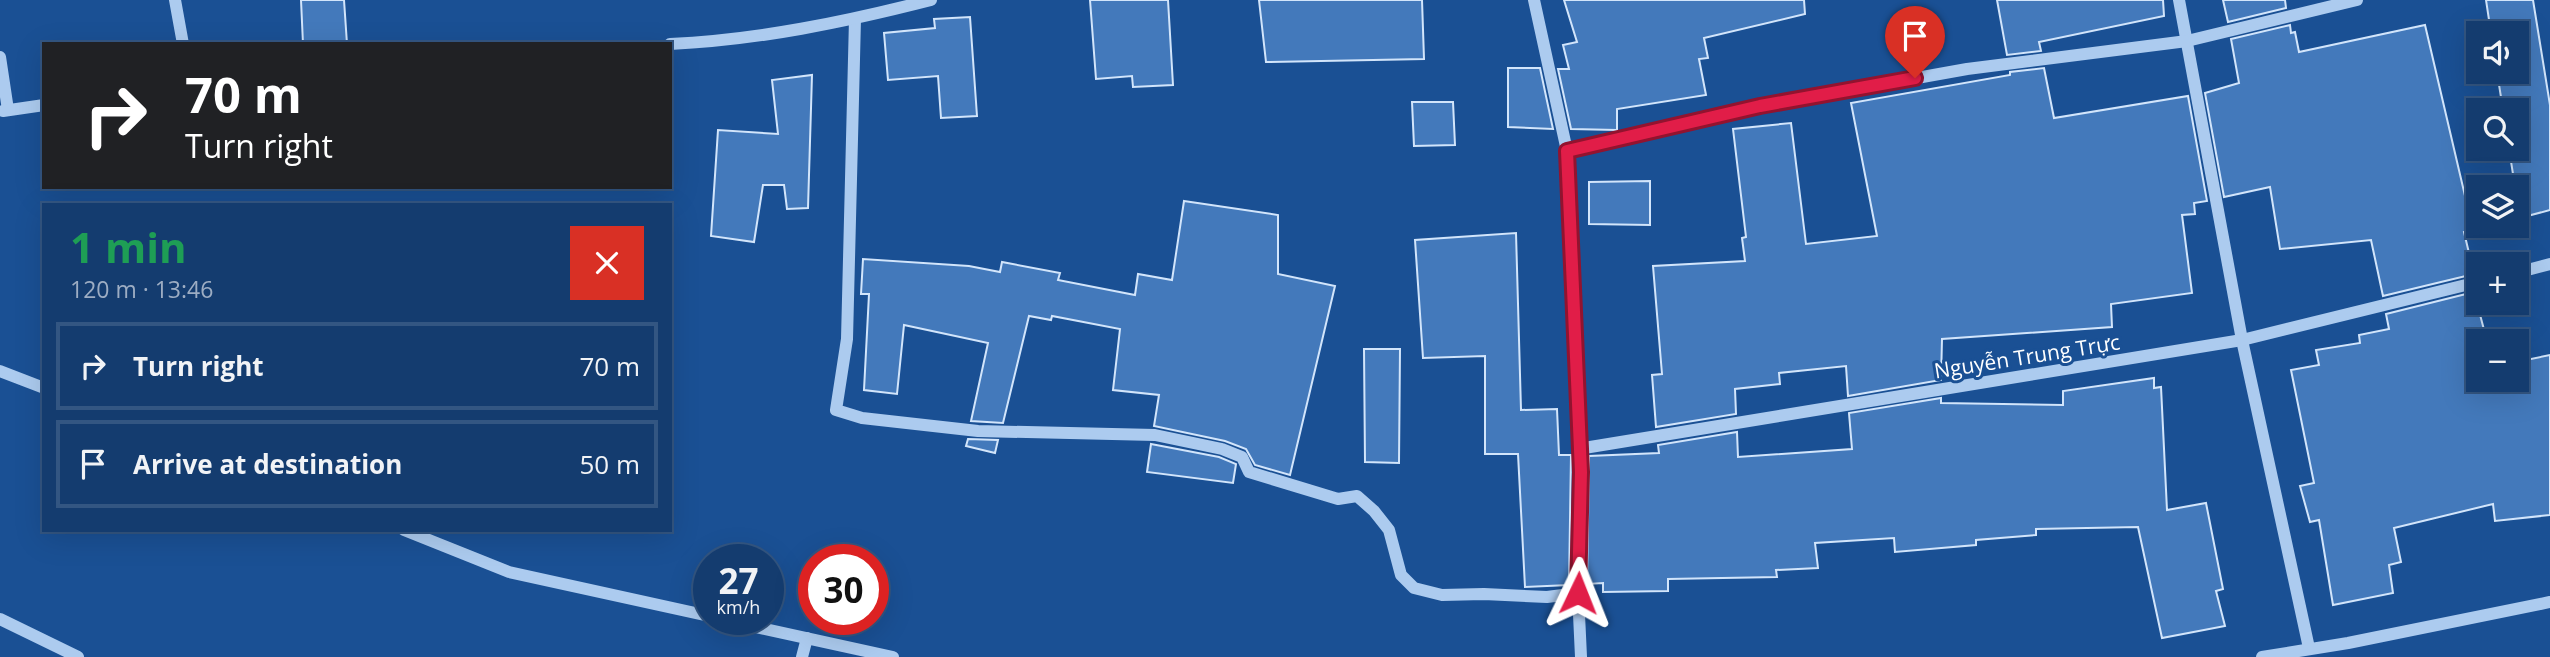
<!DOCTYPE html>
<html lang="en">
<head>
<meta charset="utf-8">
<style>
	body { margin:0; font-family:"Open Sans",sans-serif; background:#214777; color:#f1f3f6; height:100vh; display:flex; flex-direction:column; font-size:26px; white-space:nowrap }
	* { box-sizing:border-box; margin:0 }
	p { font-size:23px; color:#9dadc3 }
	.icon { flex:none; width:38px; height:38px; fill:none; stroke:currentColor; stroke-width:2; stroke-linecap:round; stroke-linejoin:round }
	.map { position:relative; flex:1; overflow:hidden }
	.sheet { position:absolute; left:42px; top:203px; width:630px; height:329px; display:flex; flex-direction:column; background:#143c6f; border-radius:0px; box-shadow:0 7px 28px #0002,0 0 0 2px #335682 }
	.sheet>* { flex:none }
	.guide { position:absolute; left:42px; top:42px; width:630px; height:147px; border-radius:0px; box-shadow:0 7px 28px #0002,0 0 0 2px #335682; background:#202124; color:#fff; overflow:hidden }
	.controls { position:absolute; left:2466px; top:21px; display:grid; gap:14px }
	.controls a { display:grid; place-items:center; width:63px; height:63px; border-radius:0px; background:#143c6f; box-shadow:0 7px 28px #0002,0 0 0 2px #335682; font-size:35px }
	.speed { position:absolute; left:693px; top:544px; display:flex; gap:14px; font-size:35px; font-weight:700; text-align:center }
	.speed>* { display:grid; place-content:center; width:91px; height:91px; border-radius:50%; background:#143c6f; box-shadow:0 7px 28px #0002,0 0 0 2px #335682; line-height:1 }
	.speed small { font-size:18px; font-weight:400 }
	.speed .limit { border:10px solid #d22; background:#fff; color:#111 }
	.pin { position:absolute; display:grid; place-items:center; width:60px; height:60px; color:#fff; margin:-72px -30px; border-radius:50% 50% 50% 0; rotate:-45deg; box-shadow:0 0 7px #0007 }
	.pin .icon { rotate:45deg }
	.me { position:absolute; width:77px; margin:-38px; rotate:2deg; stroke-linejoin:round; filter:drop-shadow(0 0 5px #0008) }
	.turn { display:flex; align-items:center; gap:24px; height:147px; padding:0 28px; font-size:32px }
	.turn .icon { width:91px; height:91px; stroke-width:2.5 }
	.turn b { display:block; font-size:49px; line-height:60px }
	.round { display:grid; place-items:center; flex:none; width:74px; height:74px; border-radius:0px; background:#214777 }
	.headline { display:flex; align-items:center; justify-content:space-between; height:119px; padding:0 28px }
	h1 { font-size:42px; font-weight:700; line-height:52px; color:#1e9e55 }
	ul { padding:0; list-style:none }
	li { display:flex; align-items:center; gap:21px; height:88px; margin:0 14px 10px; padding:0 14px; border:4px solid #335682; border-radius:0px }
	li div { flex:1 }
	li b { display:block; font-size:26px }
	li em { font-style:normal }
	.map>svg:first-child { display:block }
</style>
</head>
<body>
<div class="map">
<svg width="2550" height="657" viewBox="0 0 2550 657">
	<rect width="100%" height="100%" fill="#1a5094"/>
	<g fill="#4379bb" stroke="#d2e5fb" stroke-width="2">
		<path d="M301,0H344L347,44H303Z"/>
		<path d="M1090,0H1168L1173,85L1133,87L1132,76L1096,79Z"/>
		<path d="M1259,0H1422L1424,59L1266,62Z"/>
		<path d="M1564,0H1804L1805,14L1704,38L1708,58L1699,59L1706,95L1617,109V130L1571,129L1558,69H1569L1563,45L1577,42Z"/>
		<path d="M1997,0H2163L2164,16L2039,42L2041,51L2007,55Z"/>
		<path d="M2223,0H2285L2286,8L2228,22Z"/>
		<path d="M2486,0H2533L2550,105V210L2520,218L2509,149H2516V110H2503L2497,72H2516V33H2491Z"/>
		<path d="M970,17L977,116L941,118L938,76L888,80L884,33L935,28L934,19Z"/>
		<path d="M2290,25L2291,33L2295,32L2299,52L2425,25L2473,230L2464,232L2473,270L2469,271L2470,275L2383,296L2371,240L2280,249L2270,187L2224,197L2205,93L2239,83L2231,39Z"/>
		<path d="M1508,68H1540L1553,129L1508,127Z"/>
		<path d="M2044,68L2054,118L2188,96L2207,201L2194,203L2195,214L2182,215L2192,293L2111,304L2112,327L1942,339L1941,380L1848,396L1846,366L1779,373L1780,384L1735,389L1736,414L1656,427L1652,375L1662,374L1653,266L1745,261L1742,238L1746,237L1733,129L1791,123L1806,244L1877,236L1851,103L2010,75V72Z"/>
		<path d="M812,75L808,208L787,209L784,185H763L754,242L711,236L718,130L778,134L772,80Z"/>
		<path d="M1412,102H1453L1455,145L1414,146Z"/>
		<path d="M1650,181V225L1589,224V182Z"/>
		<path d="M1184,201L1278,215V274L1335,286L1290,475L1255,465L1246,449L1225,441L1154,426L1159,395L1113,390L1120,329L1052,316L1051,320L1029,316L1003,423L971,421L988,343L904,325L897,394L864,390L869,294H861L863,259L969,266L1000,272L1002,262L1060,273L1058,280L1135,295L1138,274L1172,280Z"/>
		<path d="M1516,233L1521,410L1557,409L1559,455H1571L1569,585L1525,587L1518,454H1485V356L1423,358L1415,240Z"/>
		<path d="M2474,292L2487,341H2478V380H2516V362L2550,355V515L2495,521L2493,504L2394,528L2401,562L2389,565L2393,593L2333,605L2319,520L2310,522L2300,486L2314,483L2291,370L2319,365L2316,350L2360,343L2359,335L2389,329L2386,314Z"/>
		<path d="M1364,349H1400L1399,463L1365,462Z"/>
		<path d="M2154,378V388L2161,387L2167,510L2206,503L2223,589L2216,591L2225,626L2162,638L2138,527L2036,529V535L1976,540V545L1895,552L1894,538L1815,543L1818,568L1776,570L1777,577L1668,579V591L1603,592V583L1587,584L1589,456L1659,453L1658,445L1737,432L1738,457L1852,449L1849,413L1941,398V403L2063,405V391Z"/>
		<path d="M968,439L998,440L995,453L966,446Z"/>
		<path d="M1151,444L1219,457L1236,464L1233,483L1147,472Z"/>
	</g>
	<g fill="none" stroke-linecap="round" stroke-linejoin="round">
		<g stroke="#accbef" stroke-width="12">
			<path d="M175,0L183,44"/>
			<path d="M1534,0L1567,151L1581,472L1578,593L1581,657"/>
			<path d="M2179,0L2242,340L2309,648"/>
			<path d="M855,19L847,339L836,410L862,418L978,431L1155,435L1222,449L1242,457L1249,472L1338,499L1357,496L1374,511L1389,530L1401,575L1414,588L1442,595L1484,594L1547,597L1578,593"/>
			<path d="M670,44C758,40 845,22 931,0"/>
			<path d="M0,57L8,110"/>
			<path d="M3,111L44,105"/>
			<path d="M1567,151L1760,106L1967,69L2187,41L2357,0"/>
			<path d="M2516,273L2550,264"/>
			<path d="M0,371L44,388"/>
			<path d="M1578,449L2242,340L2478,282"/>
			<path d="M404,530L509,572L709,616"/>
			<path d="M0,619L78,657"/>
			<path d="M724,620L893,657"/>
			<path d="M802,657L807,638"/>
			<path d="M2262,657L2348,643L2550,602"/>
		</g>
	</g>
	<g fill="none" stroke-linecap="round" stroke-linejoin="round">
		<g stroke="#92132f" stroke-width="18">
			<path id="route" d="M1578,593L1581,472L1567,151L1760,106L1915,78"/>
		</g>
		<use href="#route" stroke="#e11d48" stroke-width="12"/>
	</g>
	<g text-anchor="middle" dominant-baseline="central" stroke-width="6" stroke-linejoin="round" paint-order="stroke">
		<g font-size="21" fill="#fff" stroke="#1a5094">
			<text transform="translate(2027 356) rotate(-9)">Nguyễn Trung Trực</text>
		</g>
	</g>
</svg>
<div class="controls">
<a><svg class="icon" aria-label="sound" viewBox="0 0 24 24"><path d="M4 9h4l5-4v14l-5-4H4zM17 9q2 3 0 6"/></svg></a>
<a><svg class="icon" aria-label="search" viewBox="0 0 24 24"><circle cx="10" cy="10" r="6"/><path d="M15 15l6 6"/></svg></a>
<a><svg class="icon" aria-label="layers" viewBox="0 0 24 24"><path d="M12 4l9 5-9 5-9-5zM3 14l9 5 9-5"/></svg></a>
<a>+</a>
<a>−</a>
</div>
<div class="speed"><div>27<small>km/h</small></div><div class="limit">30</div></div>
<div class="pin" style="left:1915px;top:78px;background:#d93025"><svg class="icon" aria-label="arrive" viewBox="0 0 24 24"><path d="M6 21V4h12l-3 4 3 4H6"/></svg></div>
<svg class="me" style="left:1578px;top:593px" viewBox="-20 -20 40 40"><path d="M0-17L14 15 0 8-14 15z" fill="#e11d48" stroke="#fff" stroke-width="4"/></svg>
<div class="guide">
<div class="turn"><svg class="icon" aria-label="right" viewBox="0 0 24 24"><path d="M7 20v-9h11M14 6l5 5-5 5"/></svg><div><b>70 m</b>Turn right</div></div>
</div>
<section class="sheet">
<div class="headline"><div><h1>1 min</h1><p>120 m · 13:46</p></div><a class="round" style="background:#d93025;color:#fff"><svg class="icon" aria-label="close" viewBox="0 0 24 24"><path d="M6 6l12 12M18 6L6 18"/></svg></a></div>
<ul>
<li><svg class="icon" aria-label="right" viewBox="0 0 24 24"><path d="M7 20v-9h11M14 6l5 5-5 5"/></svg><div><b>Turn right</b></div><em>70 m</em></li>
<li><svg class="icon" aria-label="arrive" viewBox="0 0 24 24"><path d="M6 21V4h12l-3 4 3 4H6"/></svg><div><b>Arrive at destination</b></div><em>50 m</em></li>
</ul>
</section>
</div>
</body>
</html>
